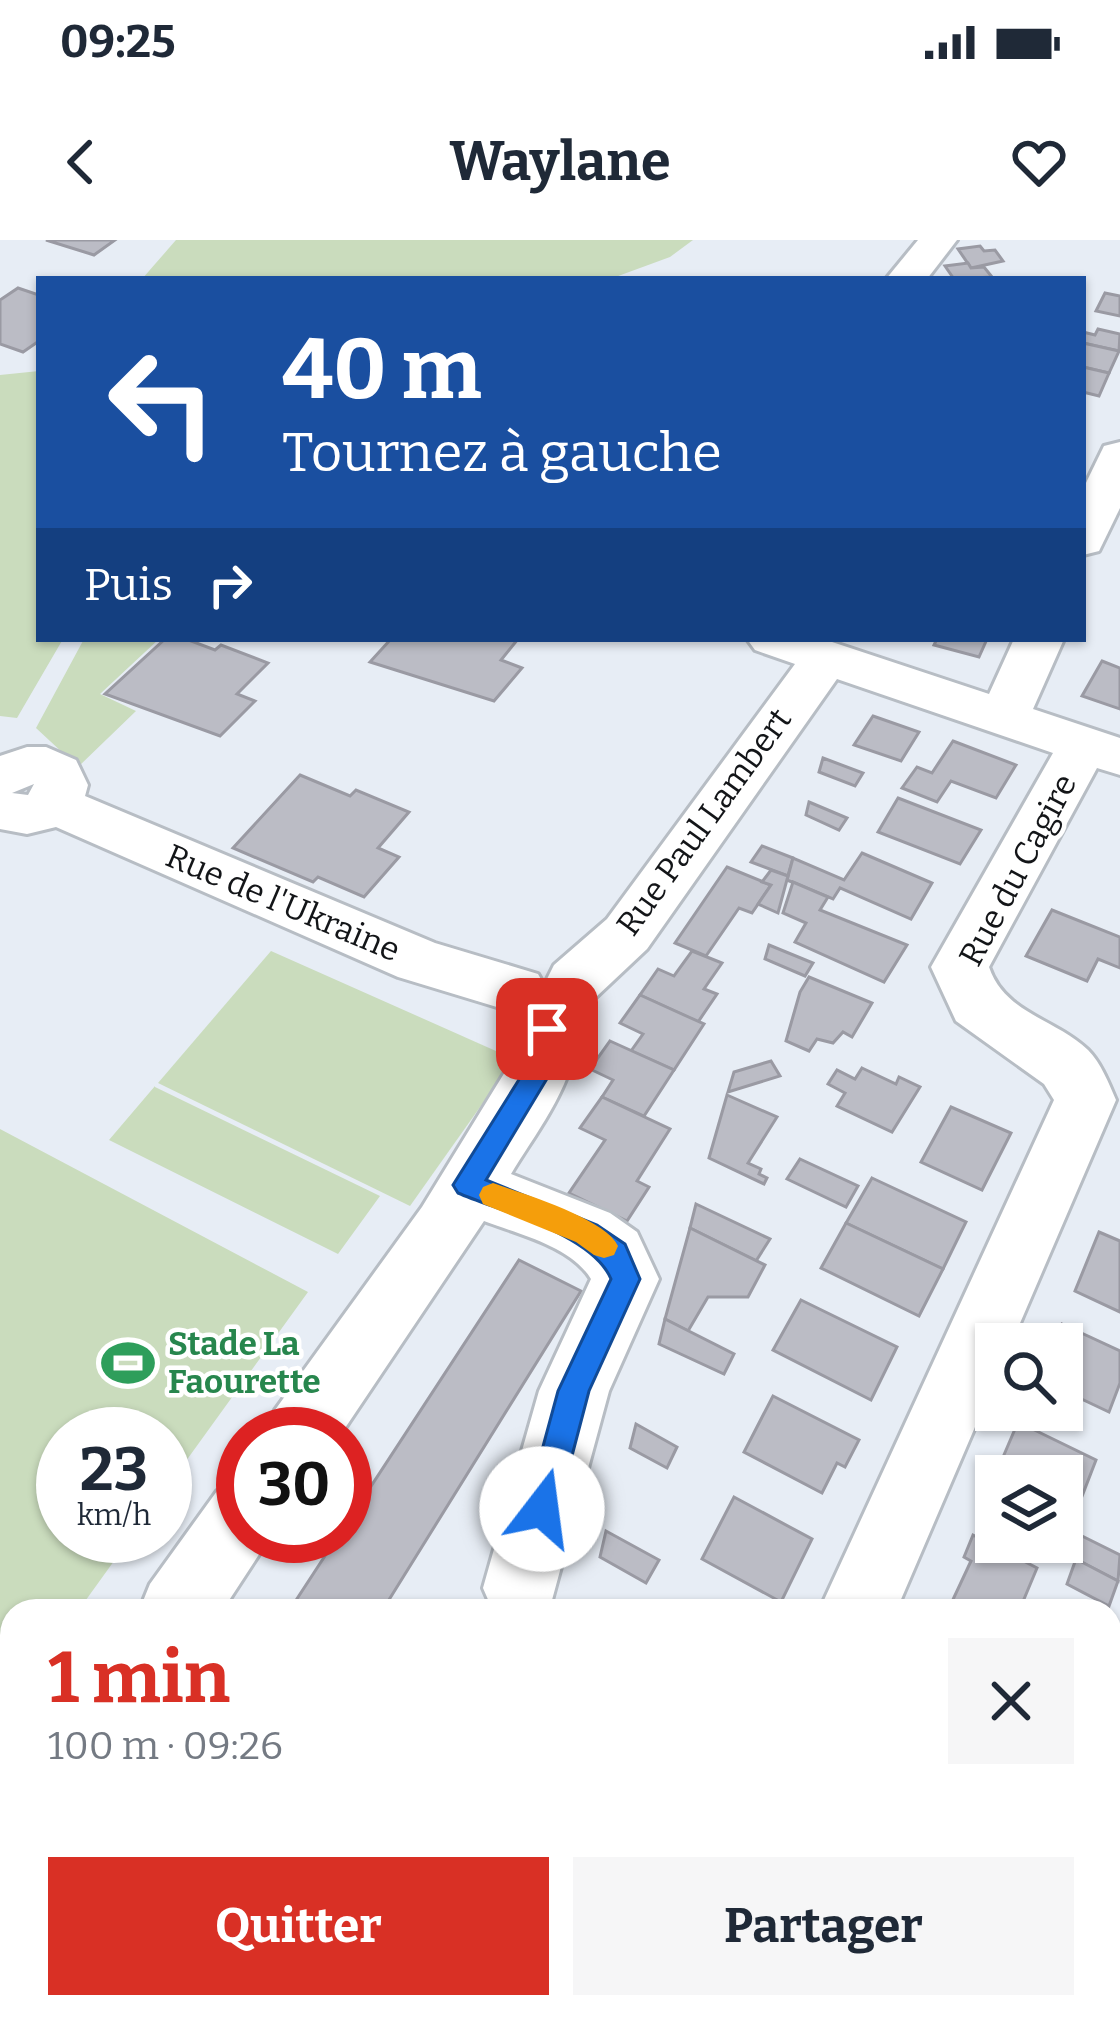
<!DOCTYPE html>
<html lang="fr">
<head>
<meta charset="utf-8">
<style>
	body { margin:0; font-family:Bitter,serif; background:#f6f6f7; color:#1f2937; height:100vh; display:flex; flex-direction:column; font-size:45px; white-space:nowrap }
	* { box-sizing:border-box; margin:0 }
	p { font-size:39px; color:#747a83 }
	.icon { flex:none; width:66px; height:66px; fill:none; stroke:currentColor; stroke-width:2; stroke-linecap:round; stroke-linejoin:round }
	.map { position:relative; flex:1; overflow:hidden }
	.panel { position:absolute; left:0px; top:1359px; width:1122px; height:420px; display:flex; flex-direction:column; background:#fff; border-radius:36px 36px 0 0; box-shadow:0 3px 9px #0004 }
	.panel>* { flex:none }
	.guide { position:absolute; left:36px; top:36px; width:1050px; height:366px; border-radius:0px; box-shadow:0 3px 9px #0004; background:#1a4fa0; color:#fff; overflow:hidden }
	.controls { position:absolute; left:975px; top:1083px; display:grid; gap:24px }
	.controls a { display:grid; place-items:center; width:108px; height:108px; border-radius:0px; background:#fff; box-shadow:0 3px 9px #0004; font-size:60px }
	.speed { position:absolute; left:36px; top:1167px; display:flex; gap:24px; font-size:60px; font-weight:700; text-align:center }
	.speed>* { display:grid; place-content:center; width:156px; height:156px; border-radius:50%; background:#fff; box-shadow:0 3px 9px #0004; line-height:1 }
	.speed small { font-size:30px; font-weight:400 }
	.speed .limit { border:18px solid #d22; background:#fff; color:#111 }
	.pin { position:absolute; display:grid; place-items:center; width:102px; height:102px; color:#fff; margin:-51px; border-radius:24px; box-shadow:0 6px 18px #0006 }
	.me { position:absolute; width:132px; margin:-66px; rotate:15deg; stroke-linejoin:round; filter:drop-shadow(0 0 9px #0008) }
	.turn { display:flex; align-items:center; gap:42px; height:252px; padding:0 48px; font-size:54px }
	.turn .icon { width:156px; height:156px; stroke-width:2.5 }
	.turn b { display:block; font-size:84px; line-height:102px }
	.then { display:flex; align-items:center; height:114px; padding:0 48px; background:#0003; gap:24px; font-size:45px }
	.round { display:grid; place-items:center; flex:none; width:126px; height:126px; border-radius:0px; background:#f6f6f7 }
	.headline { display:flex; align-items:center; justify-content:space-between; height:204px; padding:0 48px }
	h1 { font-size:72px; font-weight:700; line-height:90px; color:#d93025 }
	.button { display:flex; gap:24px; margin-top:auto; padding:24px 48px }
	.button a { flex:1; height:138px; border-radius:0px; background:#d93025; color:#fff; font-size:48px; font-weight:700; line-height:138px; text-align:center }
	.button a+a { background:#f6f6f7; color:#1f2937 }
	.status { display:flex; justify-content:space-between; align-items:center; height:84px; padding:0 60px; background:#fff; direction:ltr }
	.status svg { height:33px; fill:currentColor }
	header { display:flex; justify-content:space-between; align-items:center; height:156px; padding:0 48px; background:#fff; font-size:54px; font-weight:700 }
	.map>svg:first-child { display:block }
</style>
</head>
<body>
<div class="status"><b>09:25</b><svg viewBox="0 0 49 12"><path d="M0 12V9h3v3zM5 12V6h3v6zM10 12V3h3v9zM15 12V0h3v12zM26 1h20v11H26zM47 4h2v5h-2z"/></svg></div>
<header><svg class="icon" aria-label="back" viewBox="0 0 24 24"><path d="M15 5l-7 7 7 7"/></svg>Waylane<svg class="icon" aria-label="heart" viewBox="0 0 24 24"><path d="M12 20l-8-8c-3-5 5-10 8-4 3-6 11-1 8 4z"/></svg></header>
<div class="map">
<svg width="1120" height="1779" viewBox="0 0 1120 1779">
	<rect width="100%" height="100%" fill="#e7edf5"/>
	<g fill="#cadcbd">
		<path d="M176,0H693L670,17L610,39H142Z"/>
		<path d="M39,131V399H63L17,478L0,476V135Z"/>
		<path d="M84,399H159L100,454L136,471L78,527L36,488Z"/>
		<path d="M271,711L514,819L410,966L158,843Z"/>
		<path d="M155,846V847L380,956L338,1014L109,900Z"/>
		<path d="M0,889L308,1052L165,1250V1194H63V1296H132L78,1371H12V1462L0,1478Z"/>
	</g>
	<g fill="#bbbcc5" stroke="#9a9aa3" stroke-width="3">
		<path d="M46,0H115L94,15Z"/>
		<path d="M980,6L984,11L995,10L1003,21L971,28L958,9Z"/>
		<path d="M968,23L971,28L984,27L992,37L954,39L945,26Z"/>
		<path d="M18,48L39,55V101L23,112L0,104V60Z"/>
		<path d="M1105,53L1120,56V76L1096,71Z"/>
		<path d="M1098,89L1120,94L1119,111L1083,103V92L1095,95Z"/>
		<path d="M1083,103L1119,111L1109,133L1083,127Z"/>
		<path d="M1083,127L1109,133L1099,156L1083,152Z"/>
		<path d="M165,399H186L215,410L221,405L268,423L237,454L255,461L220,496L105,454Z"/>
		<path d="M391,399H518L501,420L522,428L494,461L370,422Z"/>
		<path d="M937,399H987L979,417L934,405Z"/>
		<path d="M1102,421L1120,428V469L1082,456Z"/>
		<path d="M873,476L919,492L901,521L854,505Z"/>
		<path d="M953,501L1016,525L996,558L951,541L937,562L902,548L917,527L932,533Z"/>
		<path d="M823,518L863,533L855,546L819,532Z"/>
		<path d="M300,535L350,556L356,550L409,572L378,608L399,617L364,657L318,637L313,642L233,608Z"/>
		<path d="M898,558L981,590L960,624L878,592Z"/>
		<path d="M809,562L847,578L839,590L806,575Z"/>
		<path d="M762,606L793,618L788,636L751,622Z"/>
		<path d="M862,613L932,643L911,679L840,648L833,659L787,640L793,618L844,640Z"/>
		<path d="M727,627L771,645L752,673L739,668L706,716L675,703Z"/>
		<path d="M771,630L788,636L778,673L758,664L771,645L762,642Z"/>
		<path d="M793,642L828,657L820,670L907,705L884,742L795,702L806,683L783,673Z"/>
		<path d="M1052,670L1120,697V728L1098,719L1087,741L1026,716Z"/>
		<path d="M769,705L813,723L805,736L765,719Z"/>
		<path d="M692,711L722,723L704,749L717,754L698,782L640,755L658,729L674,736Z"/>
		<path d="M809,737L872,763L852,797L843,792L833,803L817,799L809,811L786,801L800,752Z"/>
		<path d="M640,755L704,784L674,830L631,811L643,794L620,783Z"/>
		<path d="M610,801L674,830L644,876L602,857L613,840L590,829Z"/>
		<path d="M771,821L780,836L728,852L734,832Z"/>
		<path d="M862,828L896,844L899,837L920,847L892,892L837,866L845,853L828,844L837,830L855,839Z"/>
		<path d="M727,855L777,877L748,923L761,929L759,934L767,938L764,944L709,918Z"/>
		<path d="M602,857L670,889L637,941L649,947L627,981L569,953L605,900L580,888Z"/>
		<path d="M951,867L1011,893L982,950L921,922Z"/>
		<path d="M800,919L858,946L846,967L787,939Z"/>
		<path d="M872,938L966,982L943,1029L846,983Z"/>
		<path d="M696,964L770,999L756,1021L690,988Z"/>
		<path d="M846,983L943,1029L919,1076L821,1028Z"/>
		<path d="M690,988L765,1025L748,1057H708L688,1091L665,1079Z"/>
		<path d="M1099,992L1120,1001V1072L1075,1051Z"/>
		<path d="M519,1020L581,1051L382,1371H289L338,1296H345V1286Z"/>
		<path d="M801,1060L897,1107L871,1160L773,1110Z"/>
		<path d="M665,1079L734,1114L724,1134L659,1104Z"/>
		<path d="M1062,1084L1120,1111V1143L1109,1172L1073,1155L1068,1166L1062,1163V1104H1053Z"/>
		<path d="M773,1156L859,1200L845,1227L837,1223L822,1253L744,1212Z"/>
		<path d="M1018,1182L1096,1220L1069,1290L1062,1286V1236H996V1254L989,1250Z"/>
		<path d="M636,1184L677,1207L667,1228L630,1208Z"/>
		<path d="M734,1257L812,1299L781,1362L702,1319Z"/>
		<path d="M606,1291L659,1320L646,1343L600,1317Z"/>
		<path d="M973,1295L1037,1328L1019,1371L949,1368L971,1321L964,1317Z"/>
		<path d="M1080,1295L1120,1315L1118,1341L1072,1317Z"/>
		<path d="M1076,1319L1118,1341L1109,1366L1067,1344Z"/>
		<path d="M1110,1411L1120,1416V1455L1110,1449Z"/>
		<path d="M1110,1752L1120,1758V1779H1029L1033,1767H1110Z"/>
		<path d="M59,1767H136L128,1779H76Z"/>
		<path d="M461,1767H568L581,1776L455,1779Z"/>
		<path d="M787,1767H903L898,1779L887,1771L884,1779H782Z"/>
	</g>
	<g fill="none" stroke-linecap="round" stroke-linejoin="round">
		<g stroke="#b7bdc4" stroke-width="6">
			<g id="minor">
				<path d="M918,0H957L927,39H886Z"/>
				<path d="M1120,202V268L1099,311L1083,315V249L1104,206Z"/>
				<path d="M747,399H823L989,454L1014,399H1064L1033,469L1120,498V535L1097,528L989,727C1005,774 1056,779 1088,810C1101,823 1109,844 1116,860L1011,1104H996V1138L896,1371H819L1054,860L1044,844L956,781L931,727L1053,513L837,439L647,709L596,757L575,764L554,757L546,741L554,725L607,679L795,424L755,410Z"/>
				<path d="M27,507H46L76,520L88,545L85,556L435,703L538,734L547,750L538,766L517,773L398,737L56,587L27,594L0,589V516ZM34,544L28,555L12,553Z"/>
				<path d="M547,765L568,772C594,822 536,891 511,934L610,973L637,992L659,1039L609,1151L549,1371H493L483,1348L539,1151L591,1039C571,1006 518,994 484,981L341,1194H264L275,1170L422,967L508,827L526,772Z"/>
				<path d="M243,1240V1296H271L222,1371H139L150,1344L217,1251Z"/>
				<path d="M12,1571V1668L0,1673V1576Z"/>
				<path d="M12,1725V1767H71L76,1779H0V1730Z"/>
				<path d="M630,1767H719L714,1779H625Z"/>
			</g>
		</g>
		<use href="#minor" fill="#fff" fill-rule="evenodd"/>
	</g>
	<path fill="#1a73e8" stroke="#114b97" stroke-width="3" d="M547,779L560,789L551,832L486,940L597,985L625,1004L640,1039L589,1151L558,1269L553,1280L542,1284L531,1280L526,1269L558,1151L611,1039C592,994 502,972 458,953L453,945L525,830L538,782Z"/>
	<path fill="#f59e0b" d="M493,943C523,954 605,978 618,1006L614,1015L604,1018L594,1015L576,1002L483,964L479,955L483,947Z"/>
	<defs>
		<g id="stadium-bare" transform="scale(4.14)"><path d="M0-5a6.5 5 0 1 0 0 10a6.5 5 0 1 0 0-10ZM-3.5-1.8h7v3.6h-7Z" fill="#2e9e5b" stroke="#fff" stroke-width="2.5" paint-order="stroke"/></g>
	</defs>
	<g fill-rule="evenodd">
		<use href="#stadium-bare" x="128" y="1123"/>
	</g>
	<g text-anchor="middle" dominant-baseline="central" stroke-width="9" stroke-linejoin="round" paint-order="stroke">
		<g font-size="33" fill="#131518" stroke="#fff">
			<text transform="translate(704 582) rotate(-54)">Rue Paul Lambert</text>
			<text transform="translate(1018 630) rotate(-62)">Rue du Cagire</text>
			<text transform="translate(283 663) rotate(23)">Rue de l'Ukraine</text>
		</g>
		<g font-size="33" font-weight="bold" fill="#27864d" stroke="#fff" text-anchor="start">
			<text x="168" y="1104">Stade La<tspan x="168" dy="38">Faourette</tspan></text>
		</g>
	</g>
</svg>
<div class="controls">
<a><svg class="icon" aria-label="search" viewBox="0 0 24 24"><circle cx="10" cy="10" r="6"/><path d="M15 15l6 6"/></svg></a>
<a><svg class="icon" aria-label="layers" viewBox="0 0 24 24"><path d="M12 4l9 5-9 5-9-5zM3 14l9 5 9-5"/></svg></a>
</div>
<div class="speed"><div>23<small>km/h</small></div><div class="limit">30</div></div>
<div class="pin" style="left:547px;top:789px;background:#d93025"><svg class="icon" aria-label="arrive" viewBox="0 0 24 24"><path d="M6 21V4h12l-3 4 3 4H6"/></svg></div>
<svg class="me" style="left:542px;top:1269px" viewBox="-20 -20 40 40"><circle r="19" fill="#fff"/><path d="M0-13L10 11 0 6-10 11z" fill="#1a73e8"/></svg>
<div class="guide">
<div class="turn"><svg class="icon" aria-label="left" viewBox="0 0 24 24"><path d="M17 20v-9H6M10 6l-5 5 5 5"/></svg><div><b>40 m</b>Tournez à gauche</div></div>
<div class="then">Puis<svg class="icon" aria-label="right" viewBox="0 0 24 24"><path d="M7 20v-9h11M14 6l5 5-5 5"/></svg></div>
</div>
<section class="panel">
<div class="headline"><div><h1>1 min</h1><p>100 m · 09:26</p></div><a class="round"><svg class="icon" aria-label="close" viewBox="0 0 24 24"><path d="M6 6l12 12M18 6L6 18"/></svg></a></div>
<div class="button"><a>Quitter</a><a>Partager</a></div>
</section>
</div>
</body>
</html>
